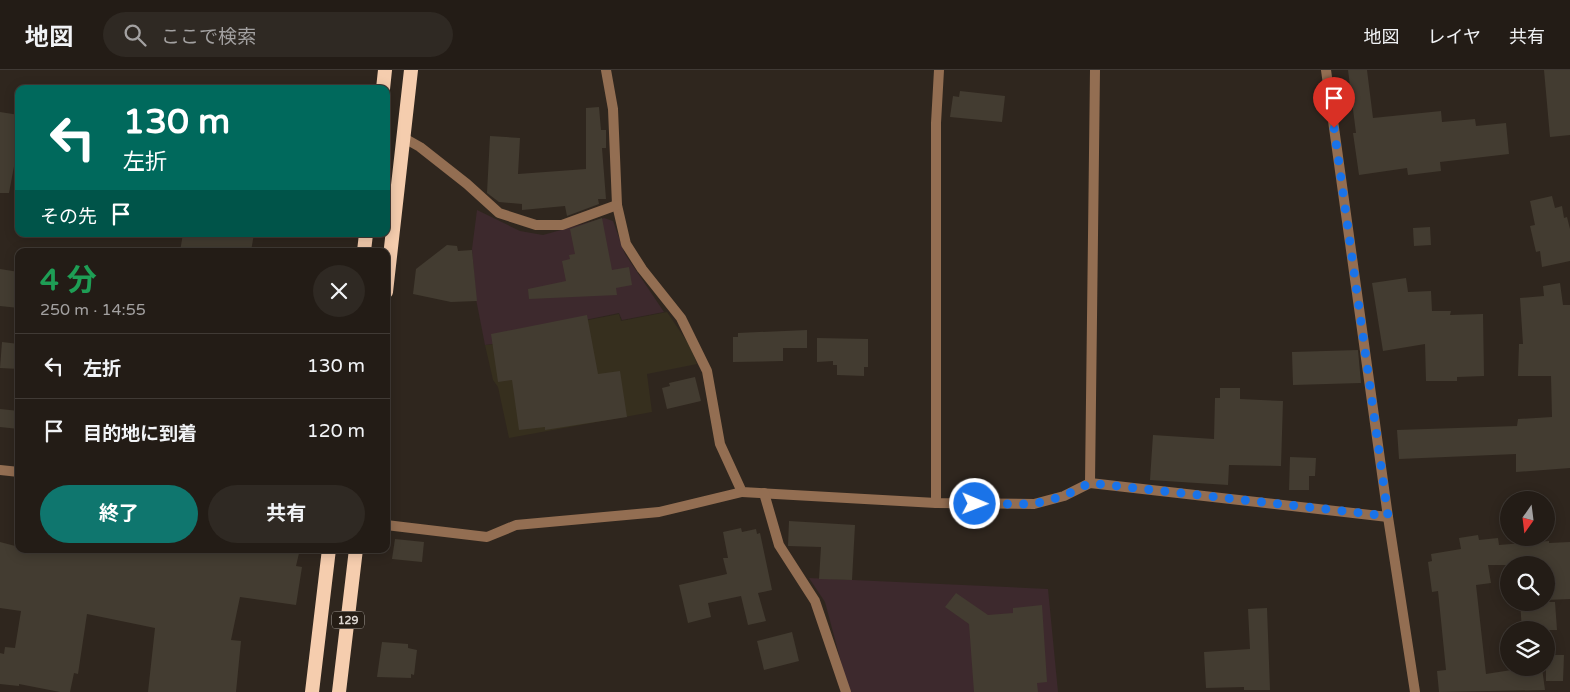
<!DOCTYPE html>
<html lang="ja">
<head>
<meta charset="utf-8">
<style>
	body { margin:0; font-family:"Varela Round","Noto Sans JP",sans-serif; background:#2f2923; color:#f1f3f6; height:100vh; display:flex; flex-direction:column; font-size:19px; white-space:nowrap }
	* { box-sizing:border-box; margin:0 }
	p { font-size:16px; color:#a3a1a1 }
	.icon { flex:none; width:28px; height:28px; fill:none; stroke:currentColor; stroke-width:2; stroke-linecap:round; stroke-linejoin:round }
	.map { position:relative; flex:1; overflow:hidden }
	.panel { position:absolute; left:15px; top:178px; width:375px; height:305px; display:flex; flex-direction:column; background:#231c16; border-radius:10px; box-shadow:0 2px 12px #0003,0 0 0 1px #403a35 }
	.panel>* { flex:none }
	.banner { position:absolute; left:15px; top:15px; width:375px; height:152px; border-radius:10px; box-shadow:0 2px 12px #0003,0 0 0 1px #403a35; background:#00695c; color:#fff; overflow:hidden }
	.needle { width:32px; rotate:194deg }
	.buttons { position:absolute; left:1500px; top:421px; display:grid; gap:10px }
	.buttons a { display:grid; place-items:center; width:55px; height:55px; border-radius:50%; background:#231c16; box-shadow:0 2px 12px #0003,0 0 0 1px #403a35; font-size:25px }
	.pin { position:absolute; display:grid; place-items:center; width:42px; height:42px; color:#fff; margin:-51px -21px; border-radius:50% 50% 50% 0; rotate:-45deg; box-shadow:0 0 5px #0007 }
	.pin .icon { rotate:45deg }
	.me { position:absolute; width:55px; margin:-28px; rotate:91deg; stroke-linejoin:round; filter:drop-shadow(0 0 4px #0008) }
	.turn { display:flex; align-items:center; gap:18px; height:105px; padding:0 25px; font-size:22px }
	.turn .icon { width:65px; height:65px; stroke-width:2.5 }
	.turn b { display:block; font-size:35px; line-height:42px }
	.then { display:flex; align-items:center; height:48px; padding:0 25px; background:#0003; gap:10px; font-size:19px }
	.round { display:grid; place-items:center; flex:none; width:52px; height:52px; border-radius:26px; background:#2f2923 }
	.summary { display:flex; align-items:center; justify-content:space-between; height:85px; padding:0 25px }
	h1 { font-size:30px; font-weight:700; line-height:38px; color:#1e9e55 }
	.button { display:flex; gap:10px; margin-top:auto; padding:10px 25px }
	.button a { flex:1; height:58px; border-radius:30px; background:#0f766e; color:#fff; font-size:20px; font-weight:700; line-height:58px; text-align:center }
	.button a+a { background:#2f2923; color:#f1f3f6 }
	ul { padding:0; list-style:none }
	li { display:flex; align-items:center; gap:15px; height:65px; padding:0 25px; border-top:1px solid #403a35 }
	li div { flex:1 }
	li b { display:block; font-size:19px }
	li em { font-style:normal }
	header { display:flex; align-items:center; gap:30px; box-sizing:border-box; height:70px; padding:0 25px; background:#231c16; border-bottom:1px solid #403a35 }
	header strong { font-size:24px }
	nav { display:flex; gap:28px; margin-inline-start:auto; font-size:18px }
	.search { width:350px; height:45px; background:#2f2923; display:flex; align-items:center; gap:12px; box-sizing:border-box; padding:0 18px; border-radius:28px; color:#a3a1a1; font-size:19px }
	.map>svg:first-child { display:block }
</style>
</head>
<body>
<header>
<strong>地図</strong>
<div class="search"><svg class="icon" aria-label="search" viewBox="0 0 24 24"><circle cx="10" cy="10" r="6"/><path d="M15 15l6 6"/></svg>ここで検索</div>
<nav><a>地図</a><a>レイヤ</a><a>共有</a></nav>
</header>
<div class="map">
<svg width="1570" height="622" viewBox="0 0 1570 622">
	<rect width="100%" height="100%" fill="#2f261e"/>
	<path fill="#362f1e" d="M667,242L690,276L697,294L647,304L652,342L509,368L498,317L493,310L485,275L507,273V266L619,244L621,251Z"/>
	<g fill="#3d292d">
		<path d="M477,140L520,161L543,165L604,148L613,151L625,184L664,242L622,250L619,243L507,266V272L485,275L476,229L472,179Z"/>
		<path d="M809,508L1048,519L1058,622H849L825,532Z"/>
	</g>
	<g fill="#433c31">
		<path d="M1348,0H1367L1373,48L1441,41L1442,52L1475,49L1476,56L1506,53L1509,84L1440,92L1441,101L1408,105L1407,98L1359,105L1353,63H1356Z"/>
		<path d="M1544,0H1570V65L1550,67Z"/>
		<path d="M960,21L1005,26L1002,52L950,47L953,26L959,27Z"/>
		<path d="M599,37L601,60H606V78H602L606,129H598L599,134L567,146L565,136L522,140V134L499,132L487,123L490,66L520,68L518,104L586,99V38Z"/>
		<path d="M0,42L19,45V70L9,123H0Z"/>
		<path d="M1552,126L1555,138L1562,136L1564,148L1567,147L1570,159V191L1542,197L1540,181L1536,182L1530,156L1535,155L1530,131Z"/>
		<path d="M602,148L612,200L629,197L632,215L616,218L617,225L529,229L528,219L566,211L562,191L570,189L569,185L575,184L570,159Z"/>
		<path d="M1430,157L1431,175L1414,176L1413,158Z"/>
		<path d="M183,164H254L251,181H180Z"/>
		<path d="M447,175L457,176L458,181L472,180L477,231L451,232L413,224L416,199Z"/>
		<path d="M0,199L19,202V238L0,236Z"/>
		<path d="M1406,208L1408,222L1431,221L1432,241H1451L1450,245L1483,244L1484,306L1457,307V311H1426L1425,274L1383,281L1372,213Z"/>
		<path d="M1560,213L1563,235H1570V398L1516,402V384L1399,389L1397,360L1517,356L1518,349L1552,347L1551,306H1518L1519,274H1523L1520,228L1544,226L1543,216Z"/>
		<path d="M587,245L598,304L620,301L627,347L545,360V357L519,360L512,310L498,312L491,264Z"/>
		<path d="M807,260V278H783V291L733,292V267H738V263Z"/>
		<path d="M817,268L868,269V297H864V306L837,305V295H833V291L817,292Z"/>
		<path d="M2,272L19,274V299L0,298Z"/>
		<path d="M1358,280L1361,313L1293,315L1292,282Z"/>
		<path d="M695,307L701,331L667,339L662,318L670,316L669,313Z"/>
		<path d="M1220,318H1240V329L1283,331L1281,396L1229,395L1228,415L1150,410L1153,365L1214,369L1215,328H1220Z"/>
		<path d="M0,339L19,341V359L0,357Z"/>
		<path d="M1290,387L1316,388L1315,406H1309V420H1289Z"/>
		<path d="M789,451L855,455L852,510L819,509L821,477L788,476Z"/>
		<path d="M741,458L742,462L756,459L757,464L760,463L772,520L758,523L766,551L748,555L741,526L708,533L711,547L688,553L679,515L727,504L723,488H728L723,462Z"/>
		<path d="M1478,465L1479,470L1498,468L1499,475L1549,471V473L1570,472V529L1546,530V495H1488L1491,513L1476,515L1486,604L1524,598H1542L1545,620L1439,622L1437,601L1446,600L1438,521L1432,522L1428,492L1432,491L1431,484L1461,479L1459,468Z"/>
		<path d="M395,469L424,472L422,492L392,489Z"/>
		<path d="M0,472L19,477V479H300L296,496L302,497L296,535L240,527L231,570L241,571L236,622H148L155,558L87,544L78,604L74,603L70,622H60L19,614V616L0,614V583L4,584L5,577L15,578L21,541L0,538Z"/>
		<path d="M956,523L988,545L1013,543V538L1042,535L1047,612L1037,613L1038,622H974L969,554L945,537Z"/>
		<path d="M1520,532H1555L1557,560H1522Z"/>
		<path d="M1267,538L1270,620H1244V617L1206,618L1204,582L1250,579L1248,539Z"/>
		<path d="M792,562L799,591L764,600L757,571Z"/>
		<path d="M382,572L408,574V578L417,580L414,605L411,604V608L377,607Z"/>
		<path d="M1546,585H1564L1563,611H1546Z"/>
	</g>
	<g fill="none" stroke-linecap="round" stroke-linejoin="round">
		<g stroke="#936e52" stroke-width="10">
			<path d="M606,0L613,39L617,135L626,174L642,199L681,248L707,301L720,374L742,422L936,433L1034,434L1064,426L1090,413L1388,447"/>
			<path d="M1326,0L1388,447L1415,622"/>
			<path d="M404,68L420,77L467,114L499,143L536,155H562L617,135"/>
			<path d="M0,400L19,402"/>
			<path d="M1090,413L1095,0"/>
			<path d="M764,423L779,475L815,531L846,622"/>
			<path d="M936,433V53L939,0"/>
			<path d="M386,455L487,467L516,455L659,442L742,422"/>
		</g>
		<g stroke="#f5cdae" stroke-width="14">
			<path d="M383,19L385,0"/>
			<path d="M364,181L366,164"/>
			<path d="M386,222L411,0"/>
			<path d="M312,622L329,479"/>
			<path d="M339,622L356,479"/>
		</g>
	</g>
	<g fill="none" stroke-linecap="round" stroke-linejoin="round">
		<path stroke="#1a73e8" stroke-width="9" stroke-dasharray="0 16.2" d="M975,434H1034L1064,426L1090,413L1388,446L1334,58"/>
	</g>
	<g text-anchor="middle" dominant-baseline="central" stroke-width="5" stroke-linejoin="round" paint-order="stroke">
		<rect fill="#251d15" stroke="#a6a09a" stroke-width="1" x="332" y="541.5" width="32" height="17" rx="4"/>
		<g font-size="11" font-weight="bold" fill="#ded8d3">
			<text x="348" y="550">129</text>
		</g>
	</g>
</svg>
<div class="buttons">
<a><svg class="needle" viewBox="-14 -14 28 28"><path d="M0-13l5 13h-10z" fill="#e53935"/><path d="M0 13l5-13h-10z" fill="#a3a1a1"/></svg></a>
<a><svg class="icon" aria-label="search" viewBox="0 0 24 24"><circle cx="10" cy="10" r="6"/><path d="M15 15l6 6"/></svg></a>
<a><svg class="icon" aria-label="layers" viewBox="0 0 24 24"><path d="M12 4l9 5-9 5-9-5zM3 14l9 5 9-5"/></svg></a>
</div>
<div class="pin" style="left:1334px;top:58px;background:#d93025"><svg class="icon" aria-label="arrive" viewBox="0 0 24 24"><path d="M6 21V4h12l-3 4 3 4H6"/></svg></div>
<svg class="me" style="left:975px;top:434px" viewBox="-20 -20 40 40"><circle r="17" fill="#1a73e8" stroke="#fff" stroke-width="3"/><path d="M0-11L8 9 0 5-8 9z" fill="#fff"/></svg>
<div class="banner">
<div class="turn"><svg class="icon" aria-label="left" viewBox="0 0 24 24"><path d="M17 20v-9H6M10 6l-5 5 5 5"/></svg><div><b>130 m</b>左折</div></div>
<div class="then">その先<svg class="icon" aria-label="arrive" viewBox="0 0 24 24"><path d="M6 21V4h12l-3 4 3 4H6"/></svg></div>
</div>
<section class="panel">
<div class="summary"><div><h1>4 分</h1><p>250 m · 14:55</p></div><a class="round"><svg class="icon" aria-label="close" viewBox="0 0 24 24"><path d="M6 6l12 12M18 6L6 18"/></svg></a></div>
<ul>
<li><svg class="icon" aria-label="left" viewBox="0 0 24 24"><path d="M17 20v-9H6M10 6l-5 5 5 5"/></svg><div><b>左折</b></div><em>130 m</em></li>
<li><svg class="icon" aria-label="arrive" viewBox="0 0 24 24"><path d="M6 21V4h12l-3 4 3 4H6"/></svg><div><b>目的地に到着</b></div><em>120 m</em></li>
</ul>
<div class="button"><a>終了</a><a>共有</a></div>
</section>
</div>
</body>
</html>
